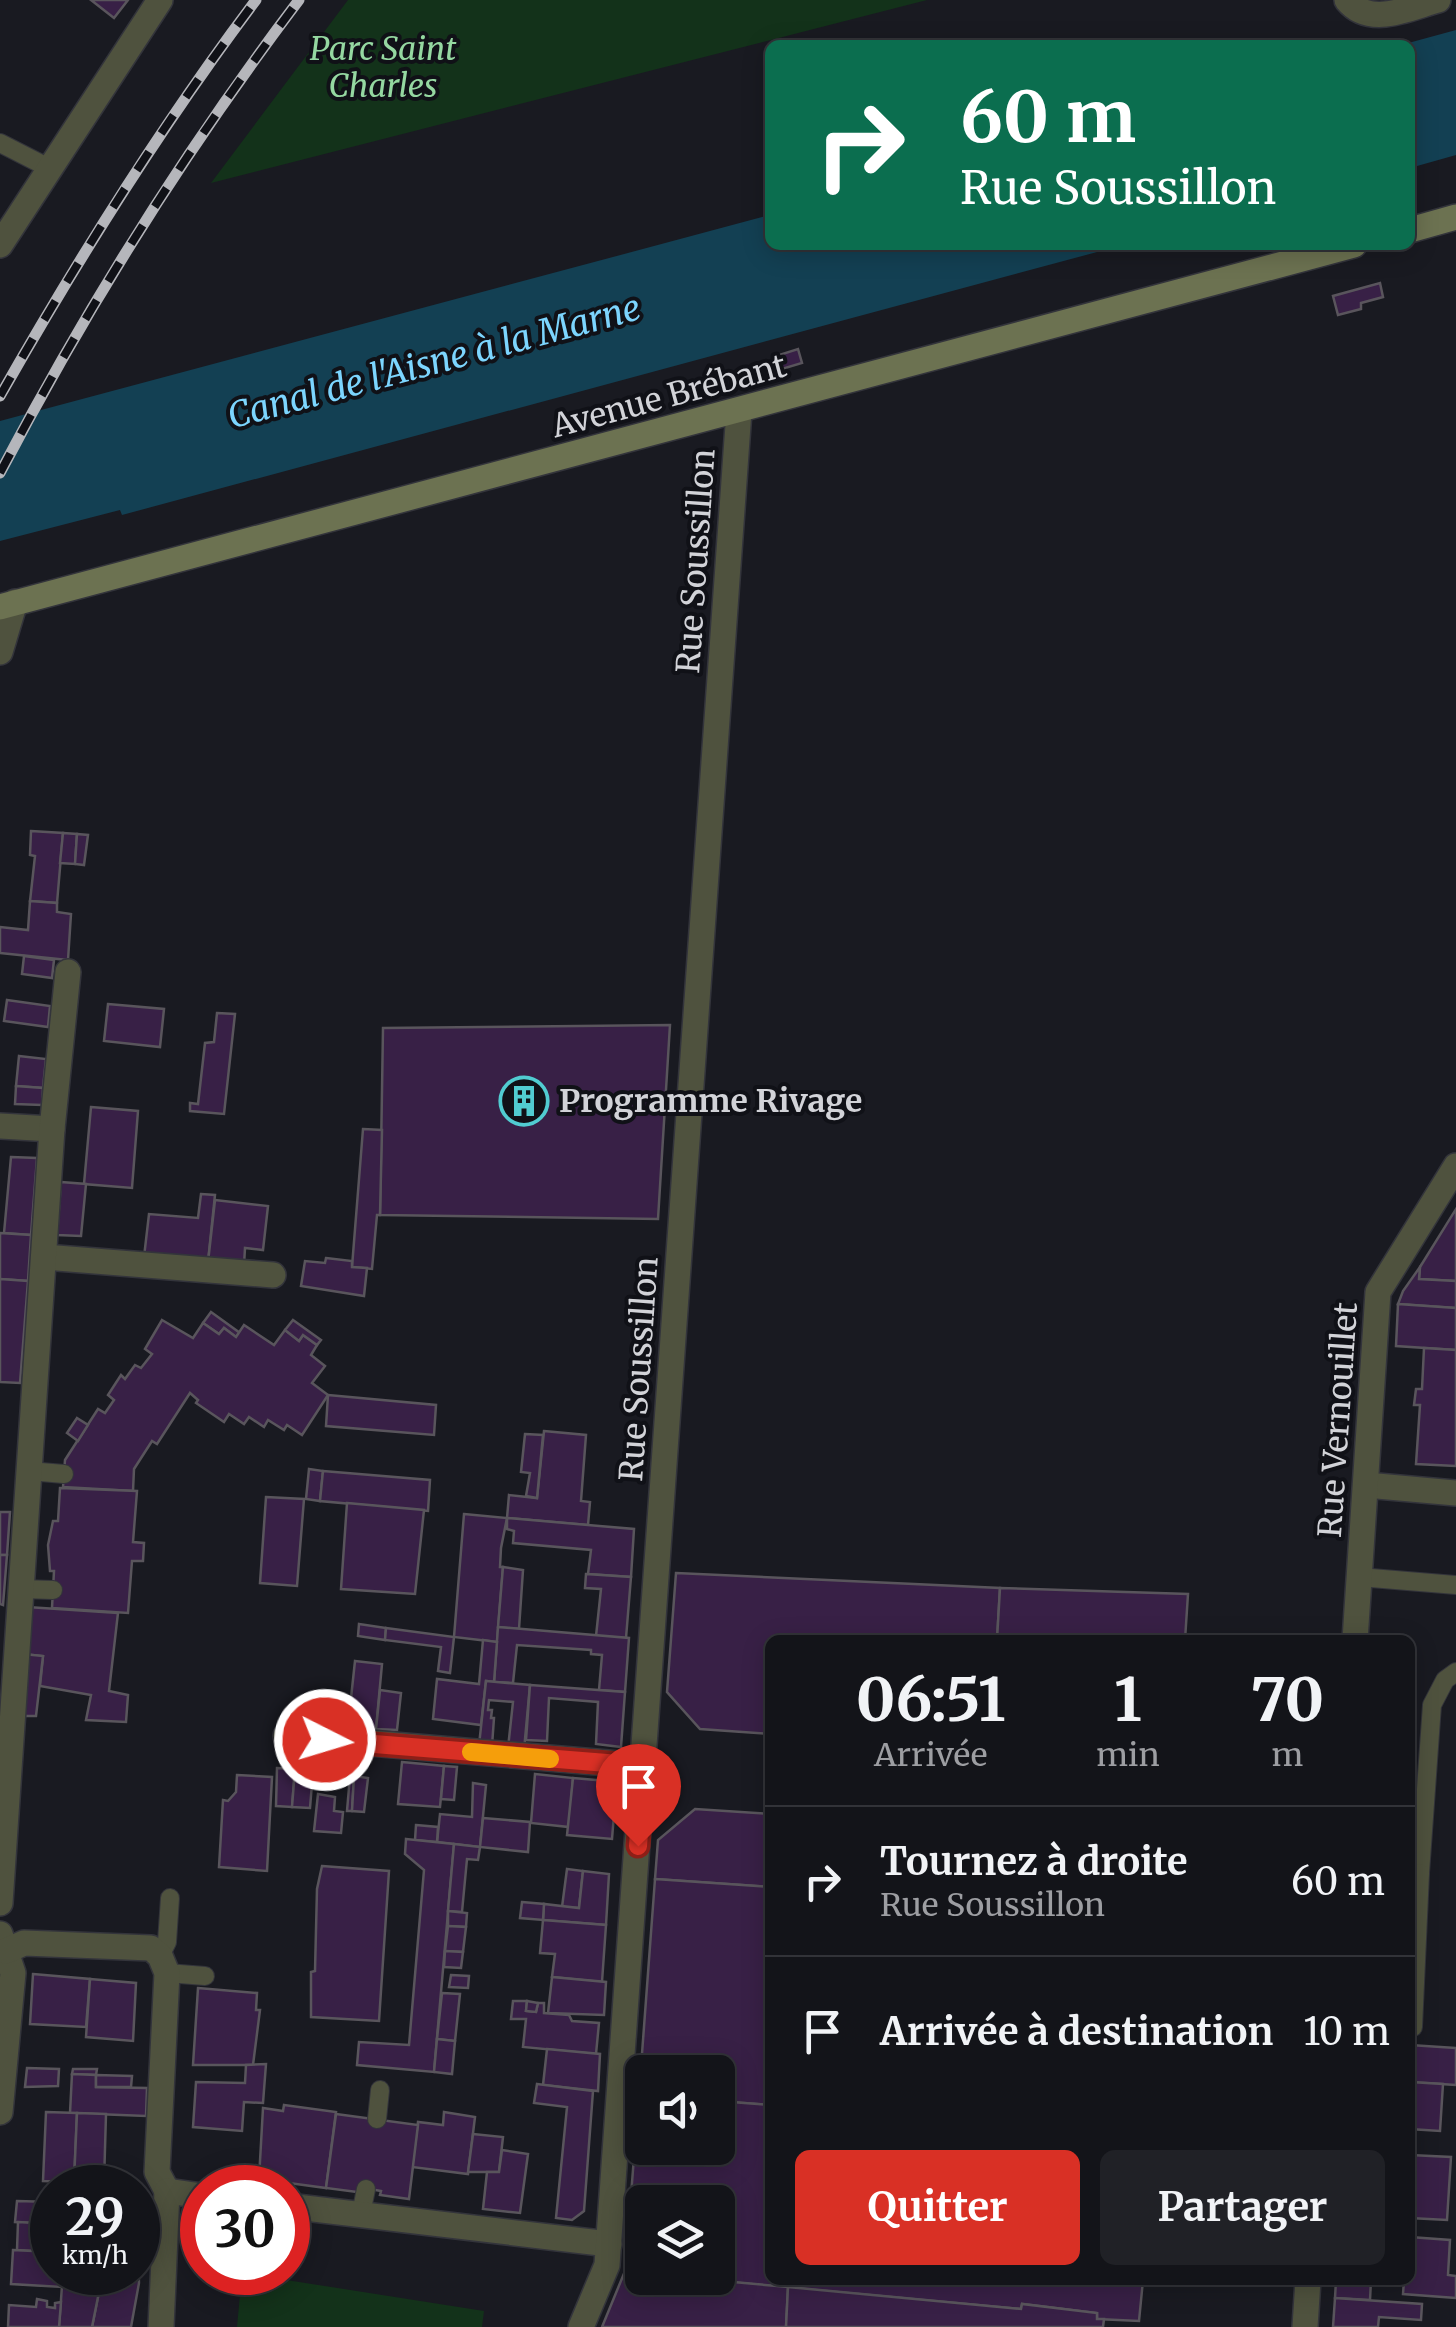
<!DOCTYPE html>
<html lang="fr">
<head>
<meta charset="utf-8">
<style>
	body { margin:0; font-family:Merriweather,serif; background:#202126; color:#f1f3f6; height:100vh; display:flex; flex-direction:column; font-size:38px; white-space:nowrap }
	* { box-sizing:border-box; margin:0 }
	p { font-size:32px; color:#9d9ea2 }
	.icon { flex:none; width:55px; height:55px; fill:none; stroke:currentColor; stroke-width:2; stroke-linecap:round; stroke-linejoin:round }
	.map { position:relative; flex:1; overflow:hidden }
	.panel { position:absolute; left:765px; top:1635px; width:650px; height:650px; display:flex; flex-direction:column; background:#131419; border-radius:15px; box-shadow:0 5px 25px #0003,0 0 0 2px #323338 }
	.panel>* { flex:none }
	.guide { position:absolute; left:765px; top:40px; width:650px; height:210px; border-radius:15px; box-shadow:0 5px 25px #0003,0 0 0 2px #323338; background:#0b6e4f; color:#fff; overflow:hidden }
	.controls { position:absolute; left:625px; top:2055px; display:grid; gap:20px }
	.controls a { display:grid; place-items:center; width:110px; height:110px; border-radius:15px; background:#131419; box-shadow:0 5px 25px #0003,0 0 0 2px #323338; font-size:50px }
	.speed { position:absolute; left:30px; top:2165px; display:flex; gap:20px; font-size:50px; font-weight:700; text-align:center }
	.speed>* { display:grid; place-content:center; width:130px; height:130px; border-radius:50%; background:#131419; box-shadow:0 5px 25px #0003,0 0 0 2px #323338; line-height:1 }
	.speed small { font-size:25px; font-weight:400 }
	.speed .limit { border:15px solid #d22; background:#fff; color:#111 }
	.pin { position:absolute; display:grid; place-items:center; width:85px; height:85px; color:#fff; margin:-102px -42px; border-radius:50% 50% 50% 0; rotate:-45deg; box-shadow:0 0 10px #0007 }
	.pin .icon { rotate:45deg }
	.me { position:absolute; width:110px; margin:-55px; rotate:95deg; stroke-linejoin:round; filter:drop-shadow(0 0 8px #0008) }
	.turn { display:flex; align-items:center; gap:35px; height:210px; padding:0 30px; font-size:45px }
	.turn .icon { width:130px; height:130px; stroke-width:2.5 }
	.turn b { display:block; font-size:70px; line-height:85px }
	.eta { display:flex; justify-content:space-evenly; align-items:center; height:170px; text-align:center }
	.eta b { font-size:60px; font-weight:700; line-height:70px }
	.action { display:flex; gap:20px; margin-top:auto; padding:20px 30px }
	.action a { flex:1; height:115px; border-radius:15px; background:#d93025; color:#fff; font-size:40px; font-weight:700; line-height:115px; text-align:center }
	.action a+a { background:#202126; color:#f1f3f6 }
	ul { padding:0; list-style:none }
	li { display:flex; align-items:center; gap:30px; height:150px; padding:0 30px; border-top:2px solid #323338 }
	li div { flex:1 }
	li b { display:block; font-size:38px }
	li em { font-style:normal }
	.map>svg:first-child { display:block }
</style>
</head>
<body>
<div class="map">
<svg width="1456" height="2327" viewBox="0 0 1456 2327">
	<rect width="100%" height="100%" fill="#191a21"/>
	<g fill="#13321a">
		<path d="M348,0H927L211,183Z"/>
		<path d="M242,2273L484,2311L482,2327H237Z"/>
	</g>
	<g fill="#134053">
		<path d="M1456,30V155L1410,168V45H1401Z"/>
		<path d="M770,215V245H1123L122,515L120,510L0,541V421Z"/>
	</g>
	<g fill="#382046" stroke="#59555c" stroke-width="2.5">
		<path d="M91,0H128L114,18Z"/>
		<path d="M1380,283L1383,297L1361,303V309L1338,315L1333,296Z"/>
		<path d="M798,349L802,363L782,369L779,355Z"/>
		<path d="M31,831L63,833L57,903L30,901L35,856L30,855Z"/>
		<path d="M63,833L77,834L75,864L60,863Z"/>
		<path d="M77,834L88,835L84,865L75,864Z"/>
		<path d="M30,901L57,903V912L71,914L68,960L0,953V927L28,930Z"/>
		<path d="M24,956L54,960L52,978L22,974Z"/>
		<path d="M7,1000L50,1006L48,1027L4,1021Z"/>
		<path d="M108,1004L164,1009L160,1047L104,1041Z"/>
		<path d="M217,1013L235,1014L224,1114L190,1111V1103L198,1104L205,1043L214,1042Z"/>
		<path d="M670,1025L658,1219L380,1215L383,1028Z"/>
		<path d="M19,1056L46,1059L43,1088L16,1086Z"/>
		<path d="M16,1086L43,1088L42,1105L15,1104Z"/>
		<path d="M91,1107L138,1111L132,1188L84,1184Z"/>
		<path d="M363,1129L382,1130L380,1215H377L372,1269L352,1267Z"/>
		<path d="M11,1157L37,1158L31,1235L4,1233Z"/>
		<path d="M61,1182L86,1184L81,1236L57,1235Z"/>
		<path d="M201,1194L215,1195L208,1262L144,1257L149,1214L198,1218Z"/>
		<path d="M215,1200L268,1206L263,1250L245,1248L244,1265L208,1262Z"/>
		<path d="M1456,1209V1281L1419,1279L1420,1267Z"/>
		<path d="M0,1233L31,1235L28,1281L0,1279Z"/>
		<path d="M326,1258L352,1261V1267L367,1268L364,1296L301,1286L305,1261L325,1263Z"/>
		<path d="M1420,1267L1419,1279L1456,1281V1308L1398,1304L1403,1291Z"/>
		<path d="M0,1279L28,1281L20,1383L0,1382Z"/>
		<path d="M1398,1304L1456,1308V1350L1396,1346Z"/>
		<path d="M211,1312L240,1333L236,1337L224,1328L219,1334L203,1323Z"/>
		<path d="M162,1320L193,1338L203,1323L219,1334L224,1328L236,1337L244,1325L274,1345L285,1330L299,1341L303,1335L317,1345L311,1355L325,1366L312,1383L328,1395L302,1435L287,1425L284,1430L268,1420L264,1427L249,1417L244,1424L229,1414L224,1422L196,1403L198,1400L190,1393L157,1444L152,1441L134,1469L133,1491L63,1487L65,1460L98,1409L105,1413L114,1400L108,1395L121,1375L125,1379L135,1365L141,1368L152,1354L145,1349Z"/>
		<path d="M293,1320L321,1340L317,1345L303,1335L299,1341L285,1330Z"/>
		<path d="M1424,1348L1456,1350V1466L1416,1464L1420,1405H1414L1416,1389H1422Z"/>
		<path d="M328,1395L436,1405L434,1435L326,1426Z"/>
		<path d="M77,1418L88,1425L78,1441L67,1433Z"/>
		<path d="M544,1431L586,1435L581,1501L590,1502L588,1525L507,1518L509,1495L537,1498Z"/>
		<path d="M525,1434L543,1435L537,1498L526,1496L530,1473L521,1472Z"/>
		<path d="M309,1469L323,1471L320,1501L306,1499Z"/>
		<path d="M323,1471L430,1480L428,1511L320,1501Z"/>
		<path d="M60,1488L137,1491L133,1542L144,1543L143,1561H132L128,1613L52,1608L54,1571H50L48,1545L53,1521H58Z"/>
		<path d="M266,1497L304,1499L297,1586L260,1583Z"/>
		<path d="M347,1503L424,1510L415,1594L341,1589Z"/>
		<path d="M0,1512H10L7,1555H0Z"/>
		<path d="M464,1514L507,1518L501,1548L500,1567H503L497,1642L454,1637Z"/>
		<path d="M507,1518L634,1529L631,1577L588,1574L591,1550L513,1543L514,1531L507,1529Z"/>
		<path d="M0,1555H7L3,1605L0,1604Z"/>
		<path d="M503,1567L523,1570L519,1629L498,1627Z"/>
		<path d="M676,1573L1000,1588L997,1640H770V1734L700,1729L667,1692Z"/>
		<path d="M586,1574L631,1577L626,1638L596,1636L601,1589L585,1588Z"/>
		<path d="M1000,1588L1188,1594L1185,1640H997Z"/>
		<path d="M27,1607L118,1613L109,1691L128,1695L126,1722L86,1720L91,1695L40,1686L43,1656L23,1654Z"/>
		<path d="M359,1624L386,1628L385,1640L358,1636Z"/>
		<path d="M498,1627L629,1638L625,1692L599,1690L602,1655L591,1654V1650L517,1645L513,1683L494,1682Z"/>
		<path d="M386,1628L454,1637L450,1673L438,1671L441,1647L385,1640Z"/>
		<path d="M483,1640L497,1642L494,1682L486,1681L481,1725L433,1719L437,1679L479,1684Z"/>
		<path d="M23,1654L43,1656L36,1716H18Z"/>
		<path d="M355,1661L382,1664L376,1729L348,1726Z"/>
		<path d="M486,1681L530,1685L524,1750L508,1748L513,1702L489,1700L488,1710H492L491,1718H494L492,1746L479,1745Z"/>
		<path d="M530,1685L625,1692L621,1747L596,1744L598,1702L549,1698L547,1741L526,1740Z"/>
		<path d="M380,1690L401,1693L397,1730L376,1729Z"/>
		<path d="M334,1696L351,1697L348,1726L331,1724Z"/>
		<path d="M402,1762L444,1766L440,1807L398,1804Z"/>
		<path d="M444,1766L457,1767L454,1800L441,1799Z"/>
		<path d="M277,1768L295,1769L292,1807L276,1806Z"/>
		<path d="M295,1769L313,1771L310,1808L292,1807Z"/>
		<path d="M535,1774L573,1778L569,1827L531,1823Z"/>
		<path d="M237,1775L272,1777L267,1871L219,1867L223,1800L228,1801L236,1792Z"/>
		<path d="M350,1776H354L352,1811H347Z"/>
		<path d="M354,1776L368,1778L364,1812L352,1811Z"/>
		<path d="M573,1778L607,1781L609,1785L608,1801L615,1802L612,1839L567,1835Z"/>
		<path d="M473,1783L486,1785L480,1847L437,1842L440,1814L472,1817Z"/>
		<path d="M318,1794L335,1797L334,1811L343,1812L341,1833L314,1831Z"/>
		<path d="M695,1809L770,1814V1887L655,1879L658,1840Z"/>
		<path d="M483,1818L530,1822L528,1852L480,1847Z"/>
		<path d="M416,1825L438,1827L437,1842L415,1840Z"/>
		<path d="M406,1839L454,1844L434,2072L357,2065L359,2042L409,2045L424,1870L405,1854Z"/>
		<path d="M454,1844L480,1847L478,1860L467,1859L462,1912L448,1911Z"/>
		<path d="M322,1866L389,1871L379,2021L311,2017V1972L315,1971L317,1889Z"/>
		<path d="M567,1869L583,1871L579,1908L562,1907Z"/>
		<path d="M583,1871L609,1874L606,1925L543,1920L544,1904L579,1908Z"/>
		<path d="M655,1879L770,1887V2105L718,2101V2072H642V2094H639Z"/>
		<path d="M522,1902L544,1904L543,1920L520,1918Z"/>
		<path d="M448,1911L467,1913L466,1927L448,1926Z"/>
		<path d="M543,1920L606,1925L602,1982L552,1977L555,1954L540,1953Z"/>
		<path d="M448,1926L466,1927L463,1952L445,1951Z"/>
		<path d="M445,1951L463,1952L461,1968L444,1967Z"/>
		<path d="M33,1974L90,1979L86,2027L30,2024Z"/>
		<path d="M451,1975L469,1976L468,1988L449,1987Z"/>
		<path d="M552,1977L606,1982L604,2015L548,2013Z"/>
		<path d="M90,1979L136,1983L133,2041L86,2037Z"/>
		<path d="M198,1988L257,1993L256,2010H260L253,2065H193Z"/>
		<path d="M442,1993L460,1994L455,2041L437,2039Z"/>
		<path d="M513,2001H527L526,2011L536,2012L538,2003H544V2013L569,2015L572,2021L599,2023L596,2054L523,2047L526,2019H511Z"/>
		<path d="M527,2001L538,2003L536,2012L526,2011Z"/>
		<path d="M437,2039L455,2041L452,2074L434,2072Z"/>
		<path d="M1410,2045L1456,2048V2085L1410,2082Z"/>
		<path d="M547,2049L600,2054L598,2091L543,2085Z"/>
		<path d="M266,2064L263,2103L244,2102L242,2131L193,2127L196,2082L245,2083L246,2065Z"/>
		<path d="M27,2068L59,2069L58,2086L25,2087Z"/>
		<path d="M73,2069H97L96,2075L72,2074Z"/>
		<path d="M72,2074L96,2075V2087L147,2088L146,2116L70,2113Z"/>
		<path d="M96,2075L132,2076L131,2087H96Z"/>
		<path d="M1410,2082L1443,2084L1440,2131L1410,2129Z"/>
		<path d="M537,2084L593,2091L584,2211L572,2220L556,2218L567,2107L534,2103Z"/>
		<path d="M639,2094H642V2148H718V2101L770,2105V2280H795L794,2288L688,2278H718V2202H642V2273L625,2271Z"/>
		<path d="M284,2105L336,2112L326,2188L259,2179L263,2108L283,2111Z"/>
		<path d="M46,2112L77,2113L74,2182L43,2181Z"/>
		<path d="M444,2112L475,2117L468,2174L412,2167L418,2122L443,2125Z"/>
		<path d="M77,2113L106,2114L104,2183L74,2182Z"/>
		<path d="M336,2114L418,2125L409,2199L380,2195L381,2191L370,2189L357,2192L326,2188Z"/>
		<path d="M473,2134L503,2137L499,2172H468Z"/>
		<path d="M502,2150L528,2154L520,2213L483,2209L487,2172H499Z"/>
		<path d="M1410,2155L1451,2157L1447,2220L1410,2218Z"/>
		<path d="M17,2201L52,2202V2224L15,2222Z"/>
		<path d="M18,2222L51,2224L49,2252L17,2250Z"/>
		<path d="M1410,2237L1450,2240L1448,2275L1456,2276V2298L1403,2294L1404,2280H1410Z"/>
		<path d="M13,2250L52,2252V2272H63L62,2287L11,2284Z"/>
		<path d="M138,2258L139,2283L131,2327H92L103,2272H138Z"/>
		<path d="M625,2271L642,2273V2278H688L788,2287L786,2327H602Z"/>
		<path d="M63,2272H103L92,2327H59Z"/>
		<path d="M795,2280H1143L1139,2321L1097,2319V2313L1022,2304L1021,2309L794,2288Z"/>
		<path d="M1336,2280H1371L1370,2300L1335,2298Z"/>
		<path d="M788,2287L1021,2309L1022,2304L1097,2313V2319H1104L1103,2327H786Z"/>
		<path d="M1335,2298L1422,2304L1421,2320L1379,2317L1378,2327H1333Z"/>
		<path d="M37,2299L47,2301V2307L55,2308V2303L61,2302L59,2327H8L9,2305L36,2307Z"/>
	</g>
	<g fill="none" stroke-linecap="round" stroke-linejoin="round">
		<g stroke="#33343b" stroke-width="20">
			<g id="lane">
				<path d="M0,143L49,168"/>
				<path d="M29,1471L64,1474"/>
				<path d="M1359,1577L1456,1585"/>
				<path d="M21,1589L53,1590"/>
				<path d="M1410,1872L1420,1873L1432,1705L1445,1680L1456,1672"/>
				<path d="M160,1956L167,1942L170,1898"/>
				<path d="M167,1973L205,1976"/>
				<path d="M1413,2027L1420,1873"/>
				<path d="M377,2119L380,2090"/>
				<path d="M361,2214L366,2189"/>
			</g>
		</g>
		<g stroke="#33343b" stroke-width="28">
			<g id="street">
				<path d="M1347,0C1370,28 1409,8 1438,0"/>
				<path d="M0,245L160,0"/>
				<path d="M0,652L15,602"/>
				<path d="M0,1126L52,1129"/>
				<path d="M44,1257L273,1275"/>
				<path d="M1366,1485L1456,1493"/>
				<path d="M1355,1640L1378,1292L1456,1166"/>
				<path d="M286,1736L644,1766"/>
				<path d="M0,1903L52,1129L68,972"/>
				<path d="M0,1934L13,1973L0,2112"/>
				<path d="M6,1951L24,1943L151,1948L160,1956L167,1973L157,2172L167,2191"/>
				<path d="M288,2206L609,2244"/>
				<path d="M161,2327L167,2191L202,2196"/>
				<path d="M581,2327L607,2265L739,411"/>
				<path d="M1305,2327L1308,2280"/>
			</g>
		</g>
		<g stroke="#33343b" stroke-width="28">
			<g id="secondary">
				<path d="M1410,230L1456,217"/>
				<path d="M0,607L1354,245"/>
			</g>
		</g>
		<use href="#lane" stroke="#4f523e" stroke-width="18"/>
		<use href="#street" stroke="#4f523e" stroke-width="25"/>
		<use href="#secondary" stroke="#6c7251" stroke-width="25"/>
		<g stroke="#b5b6bb" stroke-width="11">
			<g id="rail">
				<path d="M0,396C78,259 161,126 256,0"/>
				<path d="M0,473C87,307 186,149 299,0"/>
			</g>
		</g>
		<use href="#rail" stroke="#101117" stroke-width="8" stroke-dasharray="22" stroke-linecap="butt"/>
	</g>
	<g fill="none" stroke-linecap="round" stroke-linejoin="round">
		<g stroke="#8d1f18" stroke-width="25">
			<path id="route" d="M325,1740L644,1766L638,1846"/>
		</g>
		<use href="#route" stroke="#d93025" stroke-width="18"/>
		<path stroke="#f59e0b" stroke-width="18" d="M471,1752L550,1759"/>
	</g>
	<defs>
		<g id="building-ring" transform="scale(2.5)"><circle r="9.5" fill="#101117" stroke="#51ccd1" stroke-width="1.5"/><path d="M-4-6H4V6H1V3H-1V6H-4ZM-2.5-4.3h1.7v1.8h-1.7ZM.8-4.3h1.7v1.8H.8ZM-2.5-1h1.7V.8h-1.7ZM.8-1h1.7V.8H.8Z" fill="#51ccd1"/></g>
	</defs>
	<g fill-rule="evenodd">
		<use href="#building-ring" x="524" y="1101"/>
	</g>
	<g text-anchor="middle" dominant-baseline="central" stroke-width="8" stroke-linejoin="round" paint-order="stroke">
		<g font-size="32" font-style="italic" fill="#95d8a1" stroke="#101117">
			<text x="383" y="49">Parc Saint<tspan x="383" dy="37">Charles</tspan></text>
		</g>
		<g font-size="32" fill="#d2d3d8" stroke="#101117">
			<text transform="translate(669 396) rotate(-15)">Avenue Brébant</text>
			<text transform="translate(696 561) rotate(-86)">Rue Soussillon</text>
			<text transform="translate(639 1369) rotate(-86)">Rue Soussillon</text>
			<text transform="translate(1338 1420) rotate(-86)">Rue Vernouillet</text>
		</g>
		<g font-size="32" font-weight="bold" fill="#d2d3d8" stroke="#101117" text-anchor="start">
			<text x="559" y="1101">Programme Rivage</text>
		</g>
		<g font-size="35" font-style="italic" fill="#7cd5fe" stroke="#101117">
			<text transform="translate(434 362) rotate(-15)">Canal de l'Aisne à la Marne</text>
		</g>
	</g>
</svg>
<div class="controls">
<a><svg class="icon" aria-label="sound" viewBox="0 0 24 24"><path d="M4 9h4l5-4v14l-5-4H4zM17 9q2 3 0 6"/></svg></a>
<a><svg class="icon" aria-label="layers" viewBox="0 0 24 24"><path d="M12 4l9 5-9 5-9-5zM3 14l9 5 9-5"/></svg></a>
</div>
<div class="speed"><div>29<small>km/h</small></div><div class="limit">30</div></div>
<div class="pin" style="left:638px;top:1846px;background:#d93025"><svg class="icon" aria-label="arrive" viewBox="0 0 24 24"><path d="M6 21V4h12l-3 4 3 4H6"/></svg></div>
<svg class="me" style="left:325px;top:1740px" viewBox="-20 -20 40 40"><circle r="17" fill="#d93025" stroke="#fff" stroke-width="3"/><path d="M0-11L8 9 0 5-8 9z" fill="#fff"/></svg>
<div class="guide">
<div class="turn"><svg class="icon" aria-label="right" viewBox="0 0 24 24"><path d="M7 20v-9h11M14 6l5 5-5 5"/></svg><div><b>60 m</b>Rue Soussillon</div></div>
</div>
<section class="panel">
<div class="eta">
<div><b>06:51</b><p>Arrivée</p></div>
<div><b>1</b><p>min</p></div>
<div><b>70</b><p>m</p></div>
</div>
<ul>
<li><svg class="icon" aria-label="right" viewBox="0 0 24 24"><path d="M7 20v-9h11M14 6l5 5-5 5"/></svg><div><b>Tournez à droite</b><p>Rue Soussillon</p></div><em>60 m</em></li>
<li><svg class="icon" aria-label="arrive" viewBox="0 0 24 24"><path d="M6 21V4h12l-3 4 3 4H6"/></svg><div><b>Arrivée à destination</b></div><em>10 m</em></li>
</ul>
<div class="action"><a>Quitter</a><a>Partager</a></div>
</section>
</div>
</body>
</html>
